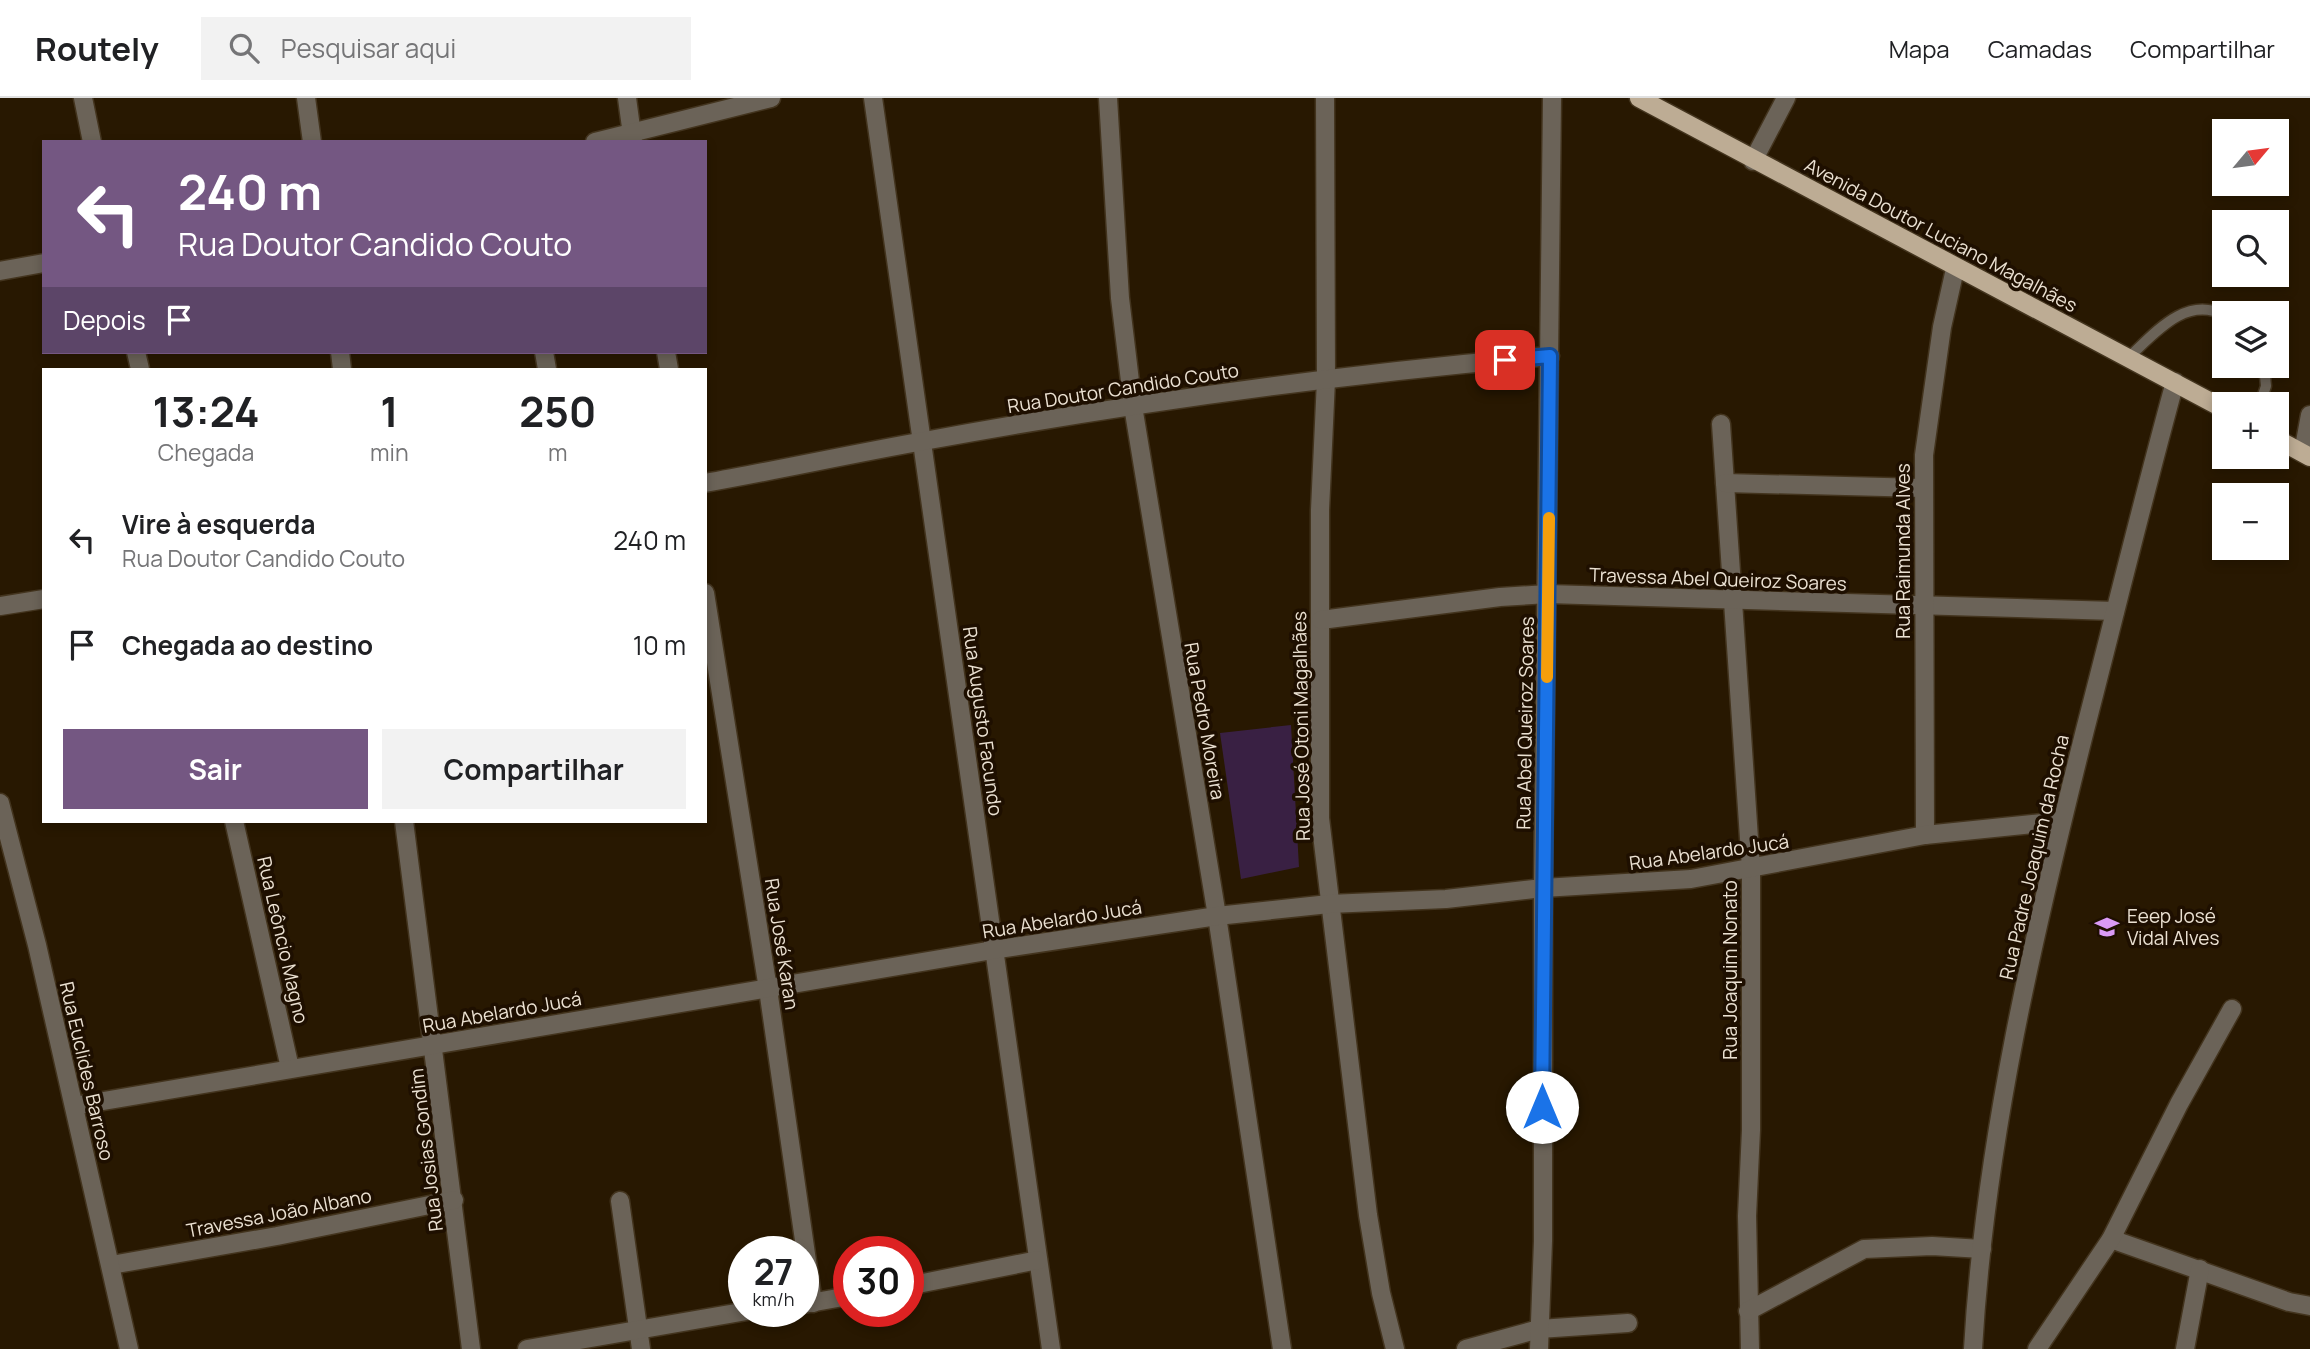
<!DOCTYPE html>
<html lang="pt">
<head>
<meta charset="utf-8">
<style>
	body { margin:0; font-family:Manrope,sans-serif; background:#f2f2f2; color:#202124; height:100vh; display:flex; flex-direction:column; font-size:26px; white-space:nowrap }
	* { box-sizing:border-box; margin:0 }
	p { font-size:23px; color:#757577 }
	.icon { flex:none; width:38px; height:38px; fill:none; stroke:currentColor; stroke-width:2; stroke-linecap:round; stroke-linejoin:round }
	.map { position:relative; flex:1; overflow:hidden }
	.panel { position:absolute; left:42px; top:270px; width:665px; height:455px; display:flex; flex-direction:column; background:#fff; border-radius:0px; box-shadow:0 4px 10px #0003 }
	.panel>* { flex:none }
	.banner { position:absolute; left:42px; top:42px; width:665px; height:214px; border-radius:0px; box-shadow:0 4px 10px #0003; background:#745782; color:#fff; overflow:hidden }
	.needle { width:46px; rotate:61deg }
	.controls { position:absolute; left:2212px; top:21px; display:grid; gap:14px }
	.controls a { display:grid; place-items:center; width:77px; height:77px; border-radius:0px; background:#fff; box-shadow:0 4px 10px #0003; font-size:35px }
	.speed { position:absolute; left:728px; top:1138px; display:flex; gap:14px; font-size:35px; font-weight:700; text-align:center }
	.speed>* { display:grid; place-content:center; width:91px; height:91px; border-radius:50%; background:#fff; box-shadow:0 4px 10px #0003; line-height:1 }
	.speed small { font-size:18px; font-weight:400 }
	.speed .limit { border:10px solid #d22; background:#fff; color:#111 }
	.pin { position:absolute; display:grid; place-items:center; width:60px; height:60px; color:#fff; margin:-30px; border-radius:14px; box-shadow:0 4px 10px #0006 }
	.me { position:absolute; width:77px; margin:-38px; rotate:0deg; stroke-linejoin:round; filter:drop-shadow(0 0 5px #0008) }
	.turn { display:flex; align-items:center; gap:24px; height:147px; padding:0 21px; font-size:32px }
	.turn .icon { width:91px; height:91px; stroke-width:2.5 }
	.turn b { display:block; font-size:49px; line-height:60px }
	.then { display:flex; align-items:center; height:66px; padding:0 21px; background:#0003; gap:14px; font-size:26px }
	.eta { display:flex; justify-content:space-evenly; align-items:center; height:119px; text-align:center }
	.eta b { font-size:42px; font-weight:700; line-height:49px }
	.cta { display:flex; gap:14px; margin-top:auto; padding:14px 21px }
	.cta a { flex:1; height:80px; border-radius:0px; background:#745782; color:#fff; font-size:28px; font-weight:700; line-height:80px; text-align:center }
	.cta a+a { background:#f2f2f2; color:#202124 }
	ul { padding:0; list-style:none }
	li { display:flex; align-items:center; gap:21px; height:105px; padding:0 21px }
	li div { flex:1 }
	li b { display:block; font-size:26px }
	li em { font-style:normal }
	header { display:flex; align-items:center; gap:42px; box-sizing:border-box; height:98px; padding:0 35px; background:#fff; border-bottom:2px solid #e0e0e0 }
	header strong { font-size:33px }
	nav { display:flex; gap:38px; margin-inline-start:auto; font-size:24px }
	.search { width:490px; height:63px; background:#f2f2f2; display:flex; align-items:center; gap:18px; box-sizing:border-box; padding:0 24px; border-radius:0px; color:#757577; font-size:26px }
	.map>svg:first-child { display:block }
</style>
</head>
<body>
<header>
<strong>Routely</strong>
<div class="search"><svg class="icon" aria-label="search" viewBox="0 0 24 24"><circle cx="10" cy="10" r="6"/><path d="M15 15l6 6"/></svg>Pesquisar aqui</div>
<nav><a>Mapa</a><a>Camadas</a><a>Compartilhar</a></nav>
</header>
<div class="map">
<svg width="2310" height="1251" viewBox="0 0 2310 1251">
	<rect width="100%" height="100%" fill="#281801"/>
	<path fill="#392043" d="M1291,627L1299,769L1241,781L1220,635Z"/>
	<g fill="none" stroke-linecap="round" stroke-linejoin="round">
		<g stroke="#43341e" stroke-width="13">
			<g id="service">
				<path d="M2129,259C2155,235 2186,197 2224,217"/>
				<path d="M2260,306L2266,288L2264,268"/>
			</g>
		</g>
		<g stroke="#43341e" stroke-width="21">
			<g id="minor">
				<path d="M83,0L92,44"/>
				<path d="M306,0L312,44"/>
				<path d="M627,0L633,44"/>
				<path d="M873,0L1051,1251"/>
				<path d="M1108,0L1120,200L1133,308L1217,818L1282,1251"/>
				<path d="M1325,0L1326,282L1320,412V720L1368,1117L1381,1195L1395,1251"/>
				<path d="M595,44L771,0"/>
				<path d="M1753,63L1786,0"/>
				<path d="M0,173L44,165"/>
				<path d="M136,254L140,271"/>
				<path d="M340,254L342,271"/>
				<path d="M544,254L547,271"/>
				<path d="M666,254L669,271"/>
				<path d="M1721,326L1751,770V1032L1747,1118L1750,1251"/>
				<path d="M2303,355L2310,317"/>
				<path d="M705,385C778,372 851,356 924,343C1131,305 1341,276 1550,258"/>
				<path d="M1725,385L1923,390"/>
				<path d="M705,495L768,891L813,1205"/>
				<path d="M0,508L44,501"/>
				<path d="M1321,522L1500,499L1548,496L2115,513"/>
				<path d="M234,723L290,970"/>
				<path d="M404,723L471,1251"/>
				<path d="M1925,737L1924,357L1942,229L1955,171"/>
				<path d="M74,1008L993,852L1217,818L1329,806L1446,801L1543,790L1691,781L1925,737L2062,723"/>
				<path d="M620,1103L641,1251"/>
				<path d="M2111,1141L2289,1204L2310,1208"/>
				<path d="M111,1167L277,1138L454,1102"/>
				<path d="M908,1188L1038,1162"/>
				<path d="M804,1206L849,1198"/>
				<path d="M1748,1213L1864,1151L1932,1148L1982,1151"/>
				<path d="M527,1251L747,1213"/>
				<path d="M1466,1251L1539,1231L1628,1225"/>
				<path d="M1539,1251L1543,1143V790L1552,0"/>
				<path d="M1973,1251C1985,1041 2034,835 2085,632C2115,516 2143,400 2175,284"/>
				<path d="M2037,1251L2111,1141L2179,1006L2232,911"/>
				<path d="M2185,1251L2200,1171"/>
			</g>
		</g>
		<g stroke="#43341e" stroke-width="21">
			<path id="tertiary" d="M0,705L37,847L129,1251"/>
		</g>
		<g stroke="#43341e" stroke-width="21">
			<g id="primary">
				<path d="M1639,0L2224,311"/>
				<path d="M2277,341L2310,359"/>
			</g>
		</g>
		<use href="#service" stroke="#6b6358" stroke-width="10"/>
		<use href="#minor" stroke="#6b6358" stroke-width="18"/>
		<use href="#tertiary" stroke="#6b6358" stroke-width="18"/>
		<use href="#primary" stroke="#bdac94" stroke-width="18"/>
	</g>
	<g fill="none" stroke-linecap="round" stroke-linejoin="round">
		<g stroke="#114b97" stroke-width="18">
			<path id="route" d="M1505,262L1550,258L1542,1009"/>
		</g>
		<use href="#route" stroke="#1a73e8" stroke-width="12"/>
		<path stroke="#f59e0b" stroke-width="12" d="M1547,579L1549,420"/>
	</g>
	<defs>
		<g id="university-bare" transform="scale(1.89)"><path d="M0-5L7-2L0 1L-7-2ZM-4 1L0 2.5L4 1V4Q0 6-4 4Z" fill="#da9af6" stroke="#1e0f00" stroke-width="2.5" paint-order="stroke"/></g>
	</defs>
	<g fill-rule="evenodd">
		<use href="#university-bare" x="2107" y="829"/>
	</g>
	<g text-anchor="middle" dominant-baseline="central" stroke-width="7" stroke-linejoin="round" paint-order="stroke">
		<g font-size="19" fill="#ebe1d2" stroke="#1e0f00">
			<text transform="translate(1941 137) rotate(28)">Avenida Doutor Luciano Magalhães</text>
			<text transform="translate(1123 290) rotate(-9)">Rua Doutor Candido Couto</text>
			<text transform="translate(1903 453) rotate(-90)">Rua Raimunda Alves</text>
			<text transform="translate(1718 481) rotate(2)">Travessa Abel Queiroz Soares</text>
			<text transform="translate(983 623) rotate(82)">Rua Augusto Facundo</text>
			<text transform="translate(1205 623) rotate(80)">Rua Pedro Moreira</text>
			<text transform="translate(1525 625) rotate(-89)">Rua Abel Queiroz Soares</text>
			<text transform="translate(1301 628) rotate(-91)">Rua José Otoni Magalhães</text>
			<text transform="translate(1709 754) rotate(-8)">Rua Abelardo Jucá</text>
			<text transform="translate(2034 759) rotate(-77)">Rua Padre Joaquim da Rocha</text>
			<text transform="translate(1062 821) rotate(-9)">Rua Abelardo Jucá</text>
			<text transform="translate(283 842) rotate(77)">Rua Leôncio Magno</text>
			<text transform="translate(782 846) rotate(81)">Rua José Karan</text>
			<text transform="translate(1730 872) rotate(-90)">Rua Joaquim Nonato</text>
			<text transform="translate(502 914) rotate(-10)">Rua Abelardo Jucá</text>
			<text transform="translate(87 973) rotate(77)">Rua Euclides Barroso</text>
			<text transform="translate(426 1052) rotate(-97)">Rua Josias Gondim</text>
			<text transform="translate(279 1115) rotate(-11)">Travessa João Albano</text>
		</g>
		<g font-size="19" fill="#ebe1d2" stroke="#1e0f00" text-anchor="start">
			<text x="2127" y="818">Eeep José<tspan x="2127" dy="22">Vidal Alves</tspan></text>
		</g>
	</g>
</svg>
<div class="controls">
<a><svg class="needle" viewBox="-14 -14 28 28"><path d="M0-13l5 13h-10z" fill="#e53935"/><path d="M0 13l5-13h-10z" fill="#757577"/></svg></a>
<a><svg class="icon" aria-label="search" viewBox="0 0 24 24"><circle cx="10" cy="10" r="6"/><path d="M15 15l6 6"/></svg></a>
<a><svg class="icon" aria-label="layers" viewBox="0 0 24 24"><path d="M12 4l9 5-9 5-9-5zM3 14l9 5 9-5"/></svg></a>
<a>+</a>
<a>−</a>
</div>
<div class="speed"><div>27<small>km/h</small></div><div class="limit">30</div></div>
<div class="pin" style="left:1505px;top:262px;background:#d93025"><svg class="icon" aria-label="arrive" viewBox="0 0 24 24"><path d="M6 21V4h12l-3 4 3 4H6"/></svg></div>
<svg class="me" style="left:1542px;top:1009px" viewBox="-20 -20 40 40"><circle r="19" fill="#fff"/><path d="M0-13L10 11 0 6-10 11z" fill="#1a73e8"/></svg>
<div class="banner">
<div class="turn"><svg class="icon" aria-label="left" viewBox="0 0 24 24"><path d="M17 20v-9H6M10 6l-5 5 5 5"/></svg><div><b>240 m</b>Rua Doutor Candido Couto</div></div>
<div class="then">Depois<svg class="icon" aria-label="arrive" viewBox="0 0 24 24"><path d="M6 21V4h12l-3 4 3 4H6"/></svg></div>
</div>
<section class="panel">
<div class="eta">
<div><b>13:24</b><p>Chegada</p></div>
<div><b>1</b><p>min</p></div>
<div><b>250</b><p>m</p></div>
</div>
<ul>
<li><svg class="icon" aria-label="left" viewBox="0 0 24 24"><path d="M17 20v-9H6M10 6l-5 5 5 5"/></svg><div><b>Vire à esquerda</b><p>Rua Doutor Candido Couto</p></div><em>240 m</em></li>
<li><svg class="icon" aria-label="arrive" viewBox="0 0 24 24"><path d="M6 21V4h12l-3 4 3 4H6"/></svg><div><b>Chegada ao destino</b></div><em>10 m</em></li>
</ul>
<div class="cta"><a>Sair</a><a>Compartilhar</a></div>
</section>
</div>
</body>
</html>
